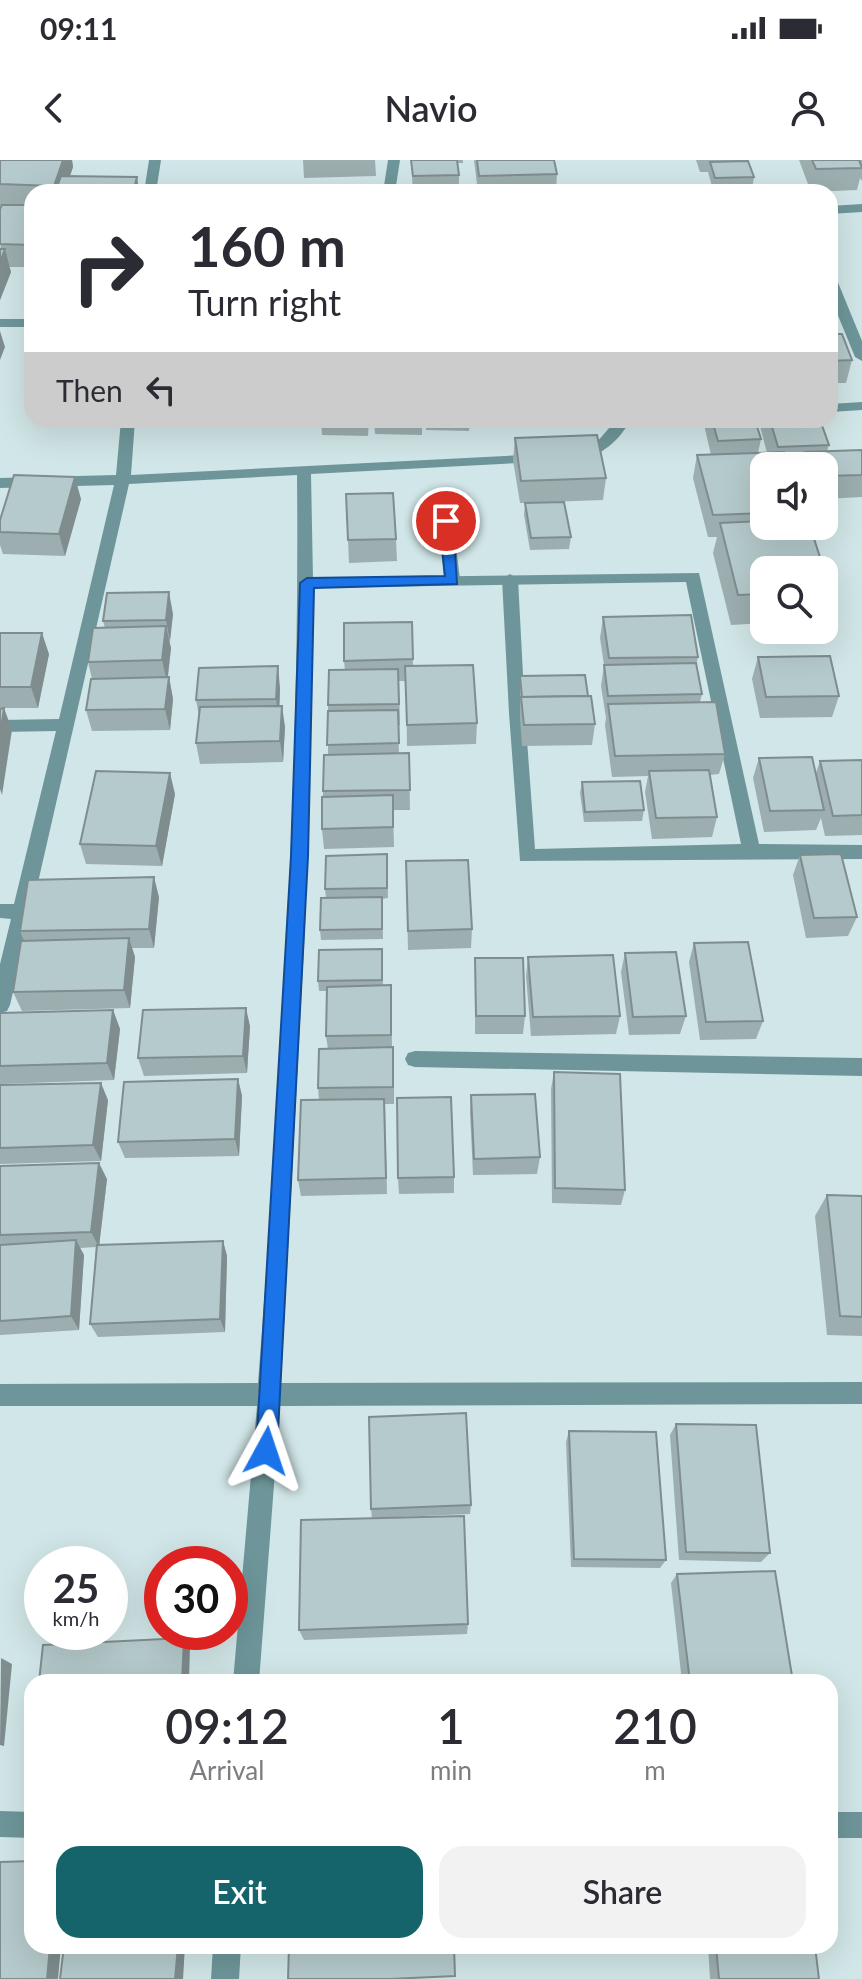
<!DOCTYPE html>
<html lang="en">
<head>
<meta charset="utf-8">
<style>
	body { margin:0; font-family:Lato,sans-serif; background:#f2f2f3; color:#2b2b33; height:100vh; display:flex; flex-direction:column; font-size:30px; white-space:nowrap }
	* { box-sizing:border-box; margin:0 }
	p { font-size:26px; color:#7c7c81 }
	.icon { flex:none; width:44px; height:44px; fill:none; stroke:currentColor; stroke-width:2; stroke-linecap:round; stroke-linejoin:round }
	.map { position:relative; flex:1; overflow:hidden }
	.panel { position:absolute; left:24px; top:1514px; width:814px; height:280px; display:flex; flex-direction:column; background:#fff; border-radius:24px; box-shadow:0 8px 32px #0002 }
	.panel>* { flex:none }
	.top-card { position:absolute; left:24px; top:24px; width:814px; height:244px; border-radius:24px; box-shadow:0 8px 32px #0002; background:#fff; color:#2b2b33; overflow:hidden }
	.controls { position:absolute; left:750px; top:292px; display:grid; gap:16px }
	.controls a { display:grid; place-items:center; width:88px; height:88px; border-radius:16px; background:#fff; box-shadow:0 8px 32px #0002; font-size:40px }
	.speed { position:absolute; left:24px; top:1386px; display:flex; gap:16px; font-size:40px; font-weight:700; text-align:center }
	.speed>* { display:grid; place-content:center; width:104px; height:104px; border-radius:50%; background:#fff; box-shadow:0 8px 32px #0002; line-height:1 }
	.speed small { font-size:20px; font-weight:400 }
	.speed .limit { border:12px solid #d22; background:#fff; color:#111 }
	.pin { position:absolute; display:grid; place-items:center; width:68px; height:68px; color:#fff; margin:-34px; border:4px solid #fff; border-radius:50%; box-shadow:0 2px 8px #0007 }
	.me { position:absolute; width:88px; margin:-44px; rotate:5deg; stroke-linejoin:round; filter:drop-shadow(0 0 6px #0008) }
	.turn { display:flex; align-items:center; gap:28px; height:168px; padding:0 32px; font-size:36px }
	.turn .icon { width:104px; height:104px; stroke-width:2.5 }
	.turn b { display:block; font-size:56px; line-height:68px }
	.then { display:flex; align-items:center; height:76px; padding:0 32px; background:#0003; gap:16px; font-size:30px }
	.eta { display:flex; justify-content:space-evenly; align-items:center; height:136px; text-align:center }
	.eta b { font-size:48px; font-weight:600; line-height:56px }
	.cta { display:flex; gap:16px; margin-top:auto; padding:16px 32px }
	.cta a { flex:1; height:92px; border-radius:24px; background:#15646b; color:#fff; font-size:32px; font-weight:600; line-height:92px; text-align:center }
	.cta a+a { background:#f2f2f3; color:#2b2b33 }
	.status { display:flex; justify-content:space-between; align-items:center; height:56px; padding:0 40px; background:#fff; direction:ltr }
	.status svg { height:22px; fill:currentColor }
	header { display:flex; justify-content:space-between; align-items:center; height:104px; padding:0 32px; background:#fff; font-size:36px; font-weight:600 }
	.map>svg:first-child { display:block }
</style>
</head>
<body>
<div class="status"><b>09:11</b><svg viewBox="0 0 49 12"><path d="M0 12V9h3v3zM5 12V6h3v6zM10 12V3h3v9zM15 12V0h3v12zM26 1h20v11H26zM47 4h2v5h-2z"/></svg></div>
<header><svg class="icon" aria-label="back" viewBox="0 0 24 24"><path d="M15 5l-7 7 7 7"/></svg>Navio<svg class="icon" aria-label="person" viewBox="0 0 24 24"><circle cx="12" cy="8" r="4"/><path d="M4 21q1-7 8-7t8 7"/></svg></header>
<div class="map">
<svg width="862" height="1819" viewBox="0 0 862 1819">
	<rect width="100%" height="100%" fill="#d1e6e8"/>
	<g fill="none" stroke-linecap="round" stroke-linejoin="round">
		<g fill="#6e969a" fill-rule="evenodd">
			<path d="M443,329L450,334L460,420L452,425L444,420L436,334Z"/>
			<path d="M510,414L518,419L525,553L517,559L509,553L502,419Z"/>
		</g>
		<g fill="#6e969a" fill-rule="evenodd">
			<path d="M149,0H161L156,32H144Z"/>
			<path d="M388,0H400L395,32H383Z"/>
			<path d="M862,44V52L830,54V46Z"/>
			<path d="M830,116L837,120L862,181V201L855,197L830,136Z"/>
			<rect x="0" y="159" width="32" height="8"/>
			<path d="M862,242V250L830,252V244Z"/>
			<path d="M121,260H135L131,315L543,294V300L538,302L311,314L313,418L699,413L759,684L862,685V699L520,701L509,553L517,547L525,553L535,689L741,684L686,422L313,428L305,768L281,1223L862,1222V1244L280,1246L259,1522H233L257,1246H0V1224L258,1223C281,921 300,618 297,315L129,324L10,845L7,851L0,853V804L11,759L0,758V744H14L56,571L0,572V560L59,559L114,325L0,328V318L116,315Z"/>
			<path d="M616,260H660L653,264L627,266C614,286 593,302 569,298V292L597,282Z"/>
			<path d="M415,891L862,898V916L415,907L408,905L405,899L408,893Z"/>
			<path d="M0,1651L32,1652V1678L0,1677Z"/>
			<rect x="830" y="1652" width="32" height="26"/>
			<path d="M213,1786H241L239,1819H211Z"/>
		</g>
	</g>
	<g fill="#9caeaf">
		<path d="M0,0H72L73,7L70,16L137,17L139,32H32V107H9L11,112L0,140L1,46H0Z"/>
		<path d="M303,0H375L376,16L304,18Z"/>
		<path d="M411,0H463V3H457L459,15V32H413Z"/>
		<path d="M474,0L557,14L556,32H478Z"/>
		<path d="M696,0H744L754,17L752,29L713,30L708,12H700Z"/>
		<path d="M799,0H862V21L860,18L857,30L811,32Z"/>
		<path d="M830,174L852,200L846,223H830Z"/>
		<path d="M321,260H369L368,276L322,275Z"/>
		<path d="M374,260H422V275L375,274Z"/>
		<path d="M426,260H470L469,271L426,270Z"/>
		<path d="M504,260H582L581,266L504,265Z"/>
		<path d="M706,260H755L761,279L758,293H767L760,266L761,260H820L829,285L827,291L862,290V337L824,339V306H764V463L731,465L713,393L717,377H708L693,318L697,295H711L705,269Z"/>
		<path d="M515,278L606,318L603,340L520,343L513,300Z"/>
		<path d="M346,334L396,379L397,401L349,403Z"/>
		<path d="M81,339L65,396L3,394L0,385V360Z"/>
		<path d="M525,343L571,377L569,389L530,390L524,355Z"/>
		<path d="M824,411L830,431L824,452Z"/>
		<path d="M173,454L169,482L171,488L168,517H169L173,539L170,570L92,571L86,550L92,519L88,502L105,468L103,461Z"/>
		<path d="M603,457L698,497L696,505L702,534L700,542L725,594L719,614L710,615L717,657L712,677L652,679L645,632L648,616L612,617L605,565L606,558L601,526L604,505L600,478Z"/>
		<path d="M412,462L413,506L477,563L476,584L407,586L406,521H399L400,565H398L399,594L409,593L410,650H393L394,687L324,689L322,669L323,631L328,595V545L345,510L344,501Z"/>
		<path d="M0,473L49,494L38,548H0Z"/>
		<path d="M758,497L839,536L832,557L760,558L752,519Z"/>
		<path d="M520,516L588,536L595,564L592,585L522,586L520,558Z"/>
		<path d="M280,528L279,546L285,567L283,602L200,604L196,583L199,556L196,540Z"/>
		<path d="M759,598L816,613L820,601L862,600V675L825,676L821,658L816,670L764,672L753,618Z"/>
		<path d="M582,622L644,650L642,661L584,662L580,633Z"/>
		<path d="M175,634L162,706L86,704L80,684Z"/>
		<path d="M387,694L388,738L382,739L383,779L321,780L320,770L326,738L325,729Z"/>
		<path d="M800,695L857,757L848,776L806,778L793,715Z"/>
		<path d="M406,701L472,769L471,788L408,790Z"/>
		<path d="M159,737L154,788H132L135,797L130,848L22,851L13,832L24,781L20,771Z"/>
		<path d="M694,783L763,861L756,879L700,880L689,802Z"/>
		<path d="M382,789L383,825H391L392,887H393L394,905V944H385L387,1034L301,1036L298,1020L319,940L318,928L328,889L326,876L327,831H319L318,821Z"/>
		<path d="M625,793L686,856L680,874L629,875L621,812Z"/>
		<path d="M528,797L620,856L616,874L531,876L526,816Z"/>
		<path d="M475,798L525,856L523,874H475Z"/>
		<path d="M113,850L120,869L114,920L0,924V853Z"/>
		<path d="M250,866L247,913L144,916L138,898Z"/>
		<path d="M554,912L625,1030L621,1045L552,1043L551,929Z"/>
		<path d="M238,919L242,936L239,996L125,998L118,982Z"/>
		<path d="M0,925L108,940L101,1001L0,1004Z"/>
		<path d="M471,935L540,997L537,1014L473,1015L470,952Z"/>
		<path d="M0,1006L107,1019L99,1085L223,1081L227,1096L225,1172L98,1177L90,1164L96,1087L80,1088L84,1095L79,1170L0,1175Z"/>
		<path d="M454,1017V1033L399,1034L398,1018Z"/>
		<path d="M827,1035L862,1036V1176L827,1175L815,1056Z"/>
		<path d="M676,1264L770,1393L761,1402L679,1400L670,1275Z"/>
		<path d="M569,1271L666,1400L660,1408L571,1407L566,1282Z"/>
		<path d="M471,1345L470,1354L372,1358L371,1349Z"/>
		<path d="M677,1414L793,1522H682L671,1423Z"/>
		<path d="M468,1464L467,1474L304,1480L299,1470Z"/>
		<path d="M708,1786H815L819,1819H710Z"/>
	</g>
	<g fill="#7f8d8f">
		<path d="M63,0H72L73,7L65,30H56L57,32H55L54,26Z"/>
		<path d="M137,17L139,32H133Z"/>
		<path d="M5,89L11,112L0,140V102Z"/>
		<path d="M0,171L5,187L0,200Z"/>
		<path d="M75,317L81,339L65,396L59,374Z"/>
		<path d="M169,432L173,454L170,482L166,460Z"/>
		<path d="M166,466L171,488L167,522L162,500Z"/>
		<path d="M42,473L49,494L38,548L31,527Z"/>
		<path d="M278,506L280,528L279,560L276,539Z"/>
		<path d="M169,517L173,539L170,570L165,549Z"/>
		<path d="M282,546L285,567L283,602L280,581Z"/>
		<path d="M4,548L12,570L2,635L0,629V576Z"/>
		<path d="M170,613L175,634L162,706L156,686Z"/>
		<path d="M154,717L159,737L154,788L149,769Z"/>
		<path d="M129,778L135,797L130,848L124,830Z"/>
		<path d="M246,848L250,866L247,913L243,896Z"/>
		<path d="M113,850L120,869L114,920L107,903Z"/>
		<path d="M238,919L242,936L239,996L235,979Z"/>
		<path d="M101,923L108,940L101,1001L93,985Z"/>
		<path d="M99,1003L107,1019L99,1087L91,1072Z"/>
		<path d="M76,1080L84,1095L79,1170L71,1156Z"/>
		<path d="M223,1081L227,1096L225,1172L220,1159Z"/>
		<path d="M184,1478L190,1485L189,1522H182Z"/>
		<path d="M1,1498L12,1504L4,1586L0,1585Z"/>
		<path d="M50,1786H61L58,1819H47Z"/>
		<path d="M178,1786H185L183,1819H175Z"/>
	</g>
	<g fill="#b5cacc" stroke="#7f8d8f" stroke-width="2">
		<path d="M0,0H63L54,26L0,24Z"/>
		<path d="M411,0H457L459,15L413,16Z"/>
		<path d="M477,0H554L557,14L479,16Z"/>
		<path d="M812,0H859L862,8L816,9Z"/>
		<path d="M748,1L754,17L715,18L710,2Z"/>
		<path d="M61,16L137,17L133,32L56,30Z"/>
		<path d="M2,45H32V85L0,84V49Z"/>
		<path d="M0,89H5L0,102Z"/>
		<path d="M830,174H842L852,200L830,201Z"/>
		<path d="M712,260H755L761,279L718,281Z"/>
		<path d="M770,260H820L829,285L778,287Z"/>
		<path d="M597,275L606,318L521,321L515,278Z"/>
		<path d="M862,290V315L824,316V306H810L805,292Z"/>
		<path d="M784,292L788,306H764V353L713,355L697,295Z"/>
		<path d="M14,315L75,317L59,374L0,372V360Z"/>
		<path d="M393,333L396,379L348,380L346,334Z"/>
		<path d="M564,342L571,377L531,378L525,343Z"/>
		<path d="M764,361V366H810L824,410H764V434L738,435L720,363Z"/>
		<path d="M824,411L830,431H824Z"/>
		<path d="M169,432L166,460L103,461L107,433Z"/>
		<path d="M691,455L698,497L609,498L603,457Z"/>
		<path d="M412,462L413,499L344,501V463Z"/>
		<path d="M166,466L162,500L88,502L93,468Z"/>
		<path d="M0,473H42L31,527H0Z"/>
		<path d="M830,496L839,536L766,537L758,497Z"/>
		<path d="M696,503L702,534L608,536L604,505Z"/>
		<path d="M473,505L477,563L407,565L405,506Z"/>
		<path d="M278,506L276,539L196,540L199,508Z"/>
		<path d="M398,509L399,544L328,545L329,510Z"/>
		<path d="M585,515L588,536L522,537L520,516Z"/>
		<path d="M169,517L165,549L86,550L91,519Z"/>
		<path d="M591,536L595,564L524,565L521,537Z"/>
		<path d="M716,542L725,594L615,596L608,544Z"/>
		<path d="M282,546L280,581L196,583L200,547Z"/>
		<path d="M4,548L0,576V549Z"/>
		<path d="M398,550L399,583L327,585L328,551Z"/>
		<path d="M409,593L410,630L323,631L324,595Z"/>
		<path d="M812,597L824,650L770,651L759,598Z"/>
		<path d="M862,600V655L833,656L820,601Z"/>
		<path d="M709,610L717,657L656,658L649,611Z"/>
		<path d="M96,611L170,613L156,686L80,684Z"/>
		<path d="M640,621L644,650L585,652L582,622Z"/>
		<path d="M393,635V667L322,669V637Z"/>
		<path d="M387,694V728L325,729L326,696Z"/>
		<path d="M841,694L857,757L814,758L800,695Z"/>
		<path d="M468,700L472,769L408,771L406,701Z"/>
		<path d="M154,717L149,769L20,771L28,720Z"/>
		<path d="M382,737V769L320,770L321,738Z"/>
		<path d="M129,778L124,830L13,832L21,781Z"/>
		<path d="M748,782L763,861L706,862L694,783Z"/>
		<path d="M382,789V820L318,821L319,790Z"/>
		<path d="M676,792L686,856L633,857L625,793Z"/>
		<path d="M613,795L620,856L533,857L528,797Z"/>
		<path d="M475,798H523L525,856H476Z"/>
		<path d="M391,825V875L326,876L327,827Z"/>
		<path d="M246,848L243,896L138,898L143,850Z"/>
		<path d="M113,850L107,903L0,906V853Z"/>
		<path d="M393,887V927L318,928L319,889Z"/>
		<path d="M554,912L620,914L625,1030L555,1028Z"/>
		<path d="M238,919L235,979L118,982L124,922Z"/>
		<path d="M101,923L93,985L0,988V925Z"/>
		<path d="M535,934L540,997L474,999L471,935Z"/>
		<path d="M451,937L454,1017L398,1018L397,938Z"/>
		<path d="M384,939L386,1018L298,1020L301,940Z"/>
		<path d="M99,1003L91,1072L0,1075V1006Z"/>
		<path d="M827,1035L862,1036V1157L840,1156Z"/>
		<path d="M76,1080L71,1156L0,1161V1085Z"/>
		<path d="M223,1081L220,1159L90,1164L97,1085Z"/>
		<path d="M466,1253L471,1345L371,1349L369,1257Z"/>
		<path d="M676,1264L756,1265L770,1393L686,1392Z"/>
		<path d="M569,1271L656,1272L666,1400L574,1399Z"/>
		<path d="M464,1356L468,1464L299,1470L301,1360Z"/>
		<path d="M775,1411L793,1522H690L677,1414Z"/>
		<path d="M184,1478L182,1522H39L43,1485Z"/>
		<path d="M32,1701V1786H50L47,1819H0V1702Z"/>
		<path d="M64,1786H178L175,1819H60Z"/>
		<path d="M289,1786H454L455,1816L390,1819H288Z"/>
		<path d="M716,1786H815L819,1819H719Z"/>
	</g>
	<path fill="#1a73e8" stroke="#114b97" stroke-width="2" d="M446,356L453,361L457,424L314,428L308,696L277,1291L274,1299L266,1302L259,1299L256,1291L291,696L300,423L307,418L445,416L439,361Z"/>
</svg>
<div class="controls">
<a><svg class="icon" aria-label="sound" viewBox="0 0 24 24"><path d="M4 9h4l5-4v14l-5-4H4zM17 9q2 3 0 6"/></svg></a>
<a><svg class="icon" aria-label="search" viewBox="0 0 24 24"><circle cx="10" cy="10" r="6"/><path d="M15 15l6 6"/></svg></a>
</div>
<div class="speed"><div>25<small>km/h</small></div><div class="limit">30</div></div>
<div class="pin" style="left:446px;top:361px;background:#d93025"><svg class="icon" aria-label="arrive" viewBox="0 0 24 24"><path d="M6 21V4h12l-3 4 3 4H6"/></svg></div>
<svg class="me" style="left:266px;top:1291px" viewBox="-20 -20 40 40"><path d="M0-17L14 15 0 8-14 15z" fill="#1a73e8" stroke="#fff" stroke-width="4"/></svg>
<div class="top-card">
<div class="turn"><svg class="icon" aria-label="right" viewBox="0 0 24 24"><path d="M7 20v-9h11M14 6l5 5-5 5"/></svg><div><b>160 m</b>Turn right</div></div>
<div class="then">Then<svg class="icon" aria-label="left" viewBox="0 0 24 24"><path d="M17 20v-9H6M10 6l-5 5 5 5"/></svg></div>
</div>
<section class="panel">
<div class="eta">
<div><b>09:12</b><p>Arrival</p></div>
<div><b>1</b><p>min</p></div>
<div><b>210</b><p>m</p></div>
</div>
<div class="cta"><a>Exit</a><a>Share</a></div>
</section>
</div>
</body>
</html>
